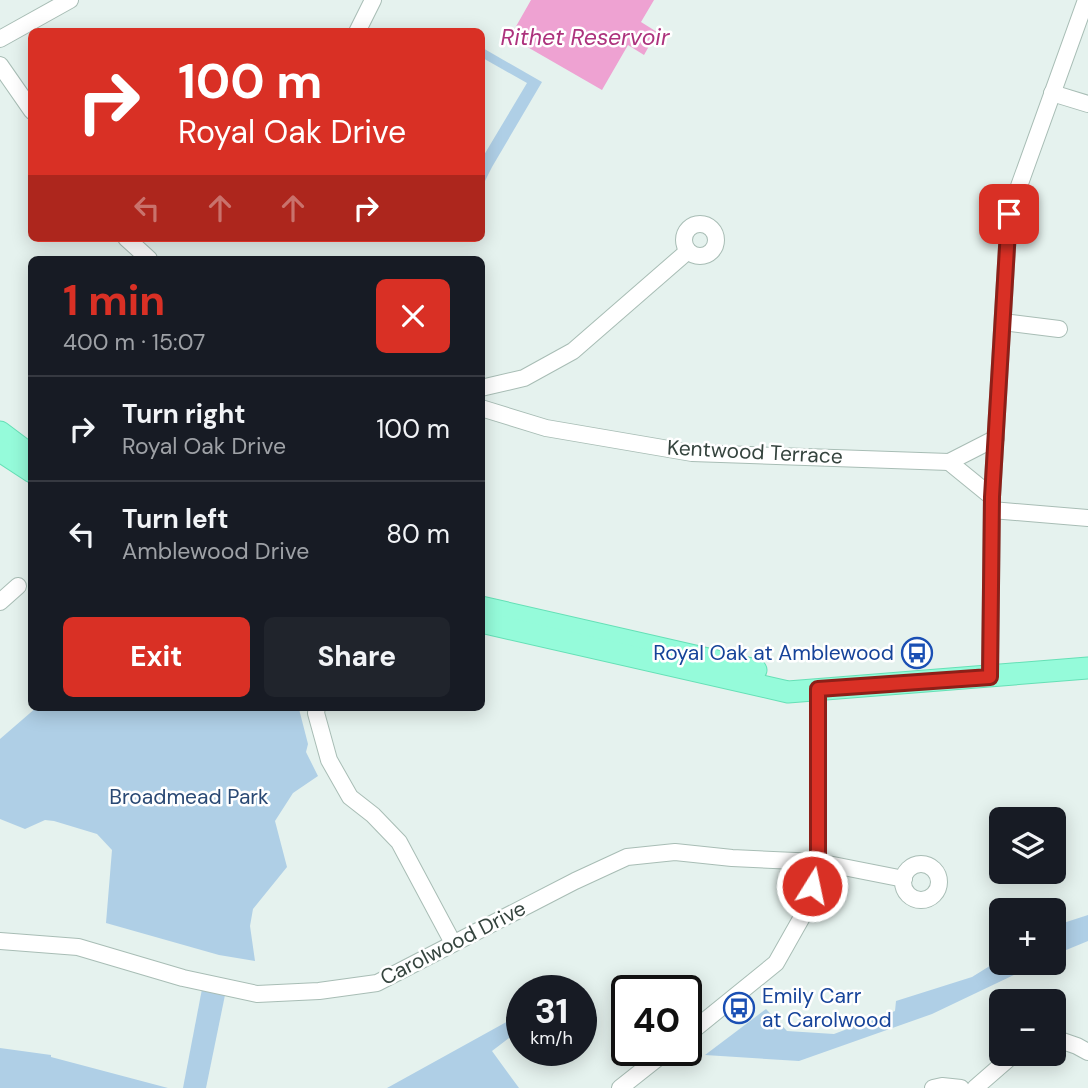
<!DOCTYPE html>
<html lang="en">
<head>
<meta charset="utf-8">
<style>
	body { margin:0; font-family:"DM Sans",sans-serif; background:#20242c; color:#f1f3f6; height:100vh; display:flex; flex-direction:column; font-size:26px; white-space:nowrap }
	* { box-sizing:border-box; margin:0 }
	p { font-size:23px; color:#9ea1a6 }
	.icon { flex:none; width:38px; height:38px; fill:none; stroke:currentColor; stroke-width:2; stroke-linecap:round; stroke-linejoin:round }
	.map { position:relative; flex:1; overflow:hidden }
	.sheet { position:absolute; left:28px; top:256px; width:457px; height:455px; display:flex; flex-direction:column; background:#171b24; border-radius:10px; box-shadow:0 4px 18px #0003 }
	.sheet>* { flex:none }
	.hud { position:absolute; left:28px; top:28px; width:457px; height:214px; border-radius:10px; box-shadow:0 4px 18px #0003; background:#d93025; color:#fff; overflow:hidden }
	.fabs { position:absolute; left:989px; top:807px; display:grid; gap:14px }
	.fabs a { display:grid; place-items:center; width:77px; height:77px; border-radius:10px; background:#171b24; box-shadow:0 4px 18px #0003; font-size:35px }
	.speed { position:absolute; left:506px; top:975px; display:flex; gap:14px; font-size:35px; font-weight:700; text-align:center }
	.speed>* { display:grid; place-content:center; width:91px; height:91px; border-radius:50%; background:#171b24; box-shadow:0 4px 18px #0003; line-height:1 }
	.speed small { font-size:18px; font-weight:400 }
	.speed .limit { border:4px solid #111; border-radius:10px; background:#fff; color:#111 }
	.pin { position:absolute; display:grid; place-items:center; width:60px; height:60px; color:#fff; margin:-30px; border-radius:14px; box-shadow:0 4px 10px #0006 }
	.me { position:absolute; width:77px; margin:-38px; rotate:10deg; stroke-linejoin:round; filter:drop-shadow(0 0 5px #0008) }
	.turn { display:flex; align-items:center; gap:24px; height:147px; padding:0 35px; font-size:32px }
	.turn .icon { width:91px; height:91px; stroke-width:2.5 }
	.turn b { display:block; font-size:49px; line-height:60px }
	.lanes { display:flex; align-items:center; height:66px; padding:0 35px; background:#0003; justify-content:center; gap:35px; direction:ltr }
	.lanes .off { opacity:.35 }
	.round { display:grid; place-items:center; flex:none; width:74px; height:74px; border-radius:10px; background:#20242c }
	.head { display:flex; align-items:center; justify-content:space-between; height:119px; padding:0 35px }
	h1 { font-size:42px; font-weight:700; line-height:52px; color:#d93025 }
	.cta { display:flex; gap:14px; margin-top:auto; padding:14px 35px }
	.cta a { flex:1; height:80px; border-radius:10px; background:#d93025; color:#fff; font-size:28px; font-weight:700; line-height:80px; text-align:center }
	.cta a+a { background:#20242c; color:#f1f3f6 }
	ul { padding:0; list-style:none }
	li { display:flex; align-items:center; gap:21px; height:105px; padding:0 35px; border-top:2px solid #363941 }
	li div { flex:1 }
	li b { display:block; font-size:26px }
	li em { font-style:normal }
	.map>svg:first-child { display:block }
</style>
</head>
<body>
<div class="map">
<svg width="1088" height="1088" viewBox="0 0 1088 1088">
	<rect width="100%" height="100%" fill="#e5f2ee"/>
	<g fill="#afcfe6">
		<path d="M481,47L542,82L492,167L481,189V160L527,83L481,57Z"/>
		<path d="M37,707H273L299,709L308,744L306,752L318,776L293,793L275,821L287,867L253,909L250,926L255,961L219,955L106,923L112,850L97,834L54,821L45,820L25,829L0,819V739Z"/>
		<path d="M1088,915V941L1054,955V926Z"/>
		<path d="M1001,959V962L1039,963L932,1014L799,1061L705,1055L766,1009L787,1031L834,1034L895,1011L896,1001L972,977Z"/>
		<path d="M202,989L225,995L206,1088H183Z"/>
		<path d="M521,1014V1029L492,1051L519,1088H387Z"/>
		<path d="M0,1048L51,1055V1057L168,1088H0Z"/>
	</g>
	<path fill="#eea2d2" d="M531,0H654L641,22L657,32L644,55L628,45L602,90L510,37Z"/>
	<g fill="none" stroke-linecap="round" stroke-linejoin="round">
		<g stroke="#a8bdb5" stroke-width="18">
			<g id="minor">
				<path d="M357,32L373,0"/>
				<path d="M0,39L70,0"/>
				<path d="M0,65L32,111"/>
				<path d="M1052,93L1088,104"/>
				<circle cx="700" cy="240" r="16"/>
				<path d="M126,238L149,259"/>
				<path d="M1003,322L1059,329"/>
				<path d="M481,388L524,378L573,351L688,251"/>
				<path d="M481,408L546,428L692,453L949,462L996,438"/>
				<path d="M949,462L992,497"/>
				<path d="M992,510L1088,518"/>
				<path d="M0,602L18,586"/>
				<path d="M990,677L992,497L1009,214L1086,0"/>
				<path d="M317,707L316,713L329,760L350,797L373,815L399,842L453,943"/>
				<circle cx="921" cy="882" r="18"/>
				<path d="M0,941L78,947L183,978L257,994L319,991L377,983L575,881L627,857L675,852L732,858L818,862L904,879"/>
				<path d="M686,1036L776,963L802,917L818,862V689"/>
				<path d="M1054,1038L1077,1046L1088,1052"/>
				<path d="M620,1088L668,1050"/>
				<path d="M933,1088L942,1086L961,1088"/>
				<path d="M975,1088L1014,1054"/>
			</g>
		</g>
		<g stroke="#65e0b6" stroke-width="23">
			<g id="major">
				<path d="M0,432L32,456"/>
				<path d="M0,451L32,472"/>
				<path d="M481,607L756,670"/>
				<path d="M481,622L788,692L1088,668"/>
			</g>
		</g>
		<use href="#minor" stroke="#fff" stroke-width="16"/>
		<use href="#major" stroke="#95fbda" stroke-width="21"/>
	</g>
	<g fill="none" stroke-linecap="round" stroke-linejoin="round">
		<g stroke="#8d1f18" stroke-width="18">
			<path id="route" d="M812,886L818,862V689L990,677L992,497L1009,214"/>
		</g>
		<use href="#route" stroke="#d93025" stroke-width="12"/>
	</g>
	<defs>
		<g id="bus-ring" transform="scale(1.575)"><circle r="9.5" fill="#fff" stroke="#1a4fb4" stroke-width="1.5"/><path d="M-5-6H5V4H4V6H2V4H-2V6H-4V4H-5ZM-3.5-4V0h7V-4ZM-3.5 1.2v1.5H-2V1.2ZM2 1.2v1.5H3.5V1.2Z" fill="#1a4fb4"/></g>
	</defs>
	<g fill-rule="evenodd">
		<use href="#bus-ring" x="917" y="653"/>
		<use href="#bus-ring" x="739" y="1008"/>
	</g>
	<g text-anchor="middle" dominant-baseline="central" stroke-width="5" stroke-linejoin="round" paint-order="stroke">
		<g font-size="21" fill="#35443e" stroke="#fff">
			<text transform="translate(755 452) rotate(3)">Kentwood Terrace</text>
			<text transform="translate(453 943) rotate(-27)">Carolwood Drive</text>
		</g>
		<g font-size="21" fill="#164399" stroke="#fff" text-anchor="end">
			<text x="894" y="653">Royal Oak at Amblewood</text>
			<text x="762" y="996" text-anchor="start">Emily Carr<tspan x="762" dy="24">at Carolwood</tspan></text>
		</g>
		<g font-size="21" fill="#2a4974" stroke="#fff">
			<text x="189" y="797">Broadmead Park</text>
		</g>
		<g font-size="23" font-style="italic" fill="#ad327d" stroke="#fff">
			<text x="585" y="37">Rithet Reservoir</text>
		</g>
	</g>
</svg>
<div class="fabs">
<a><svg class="icon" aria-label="layers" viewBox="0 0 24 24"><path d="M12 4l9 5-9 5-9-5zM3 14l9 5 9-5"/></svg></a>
<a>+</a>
<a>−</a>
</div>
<div class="speed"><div>31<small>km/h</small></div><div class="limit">40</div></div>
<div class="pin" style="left:1009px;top:214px;background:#d93025"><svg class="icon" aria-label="arrive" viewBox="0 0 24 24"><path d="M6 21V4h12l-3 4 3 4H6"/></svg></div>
<svg class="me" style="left:812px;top:886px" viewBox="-20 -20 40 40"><circle r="17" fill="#d93025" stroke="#fff" stroke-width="3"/><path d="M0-11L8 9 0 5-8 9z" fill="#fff"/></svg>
<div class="hud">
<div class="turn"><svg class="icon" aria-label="right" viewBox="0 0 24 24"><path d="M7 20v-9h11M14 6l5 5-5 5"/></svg><div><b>100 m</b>Royal Oak Drive</div></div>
<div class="lanes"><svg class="icon off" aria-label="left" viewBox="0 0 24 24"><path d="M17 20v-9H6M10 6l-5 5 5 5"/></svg><svg class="icon off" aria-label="ahead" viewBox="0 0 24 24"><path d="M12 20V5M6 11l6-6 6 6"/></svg><svg class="icon off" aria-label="ahead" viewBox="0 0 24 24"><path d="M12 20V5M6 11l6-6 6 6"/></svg><svg class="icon" aria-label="right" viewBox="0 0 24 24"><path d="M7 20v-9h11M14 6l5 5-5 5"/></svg></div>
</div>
<section class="sheet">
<div class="head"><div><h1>1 min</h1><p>400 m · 15:07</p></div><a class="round" style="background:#d93025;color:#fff"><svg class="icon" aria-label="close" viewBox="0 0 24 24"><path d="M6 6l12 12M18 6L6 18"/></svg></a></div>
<ul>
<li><svg class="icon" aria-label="right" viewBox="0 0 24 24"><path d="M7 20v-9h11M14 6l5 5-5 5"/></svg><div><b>Turn right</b><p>Royal Oak Drive</p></div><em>100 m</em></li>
<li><svg class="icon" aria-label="left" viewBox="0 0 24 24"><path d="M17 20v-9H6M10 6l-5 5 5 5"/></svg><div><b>Turn left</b><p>Amblewood Drive</p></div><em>80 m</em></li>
</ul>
<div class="cta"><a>Exit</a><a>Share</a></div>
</section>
</div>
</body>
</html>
